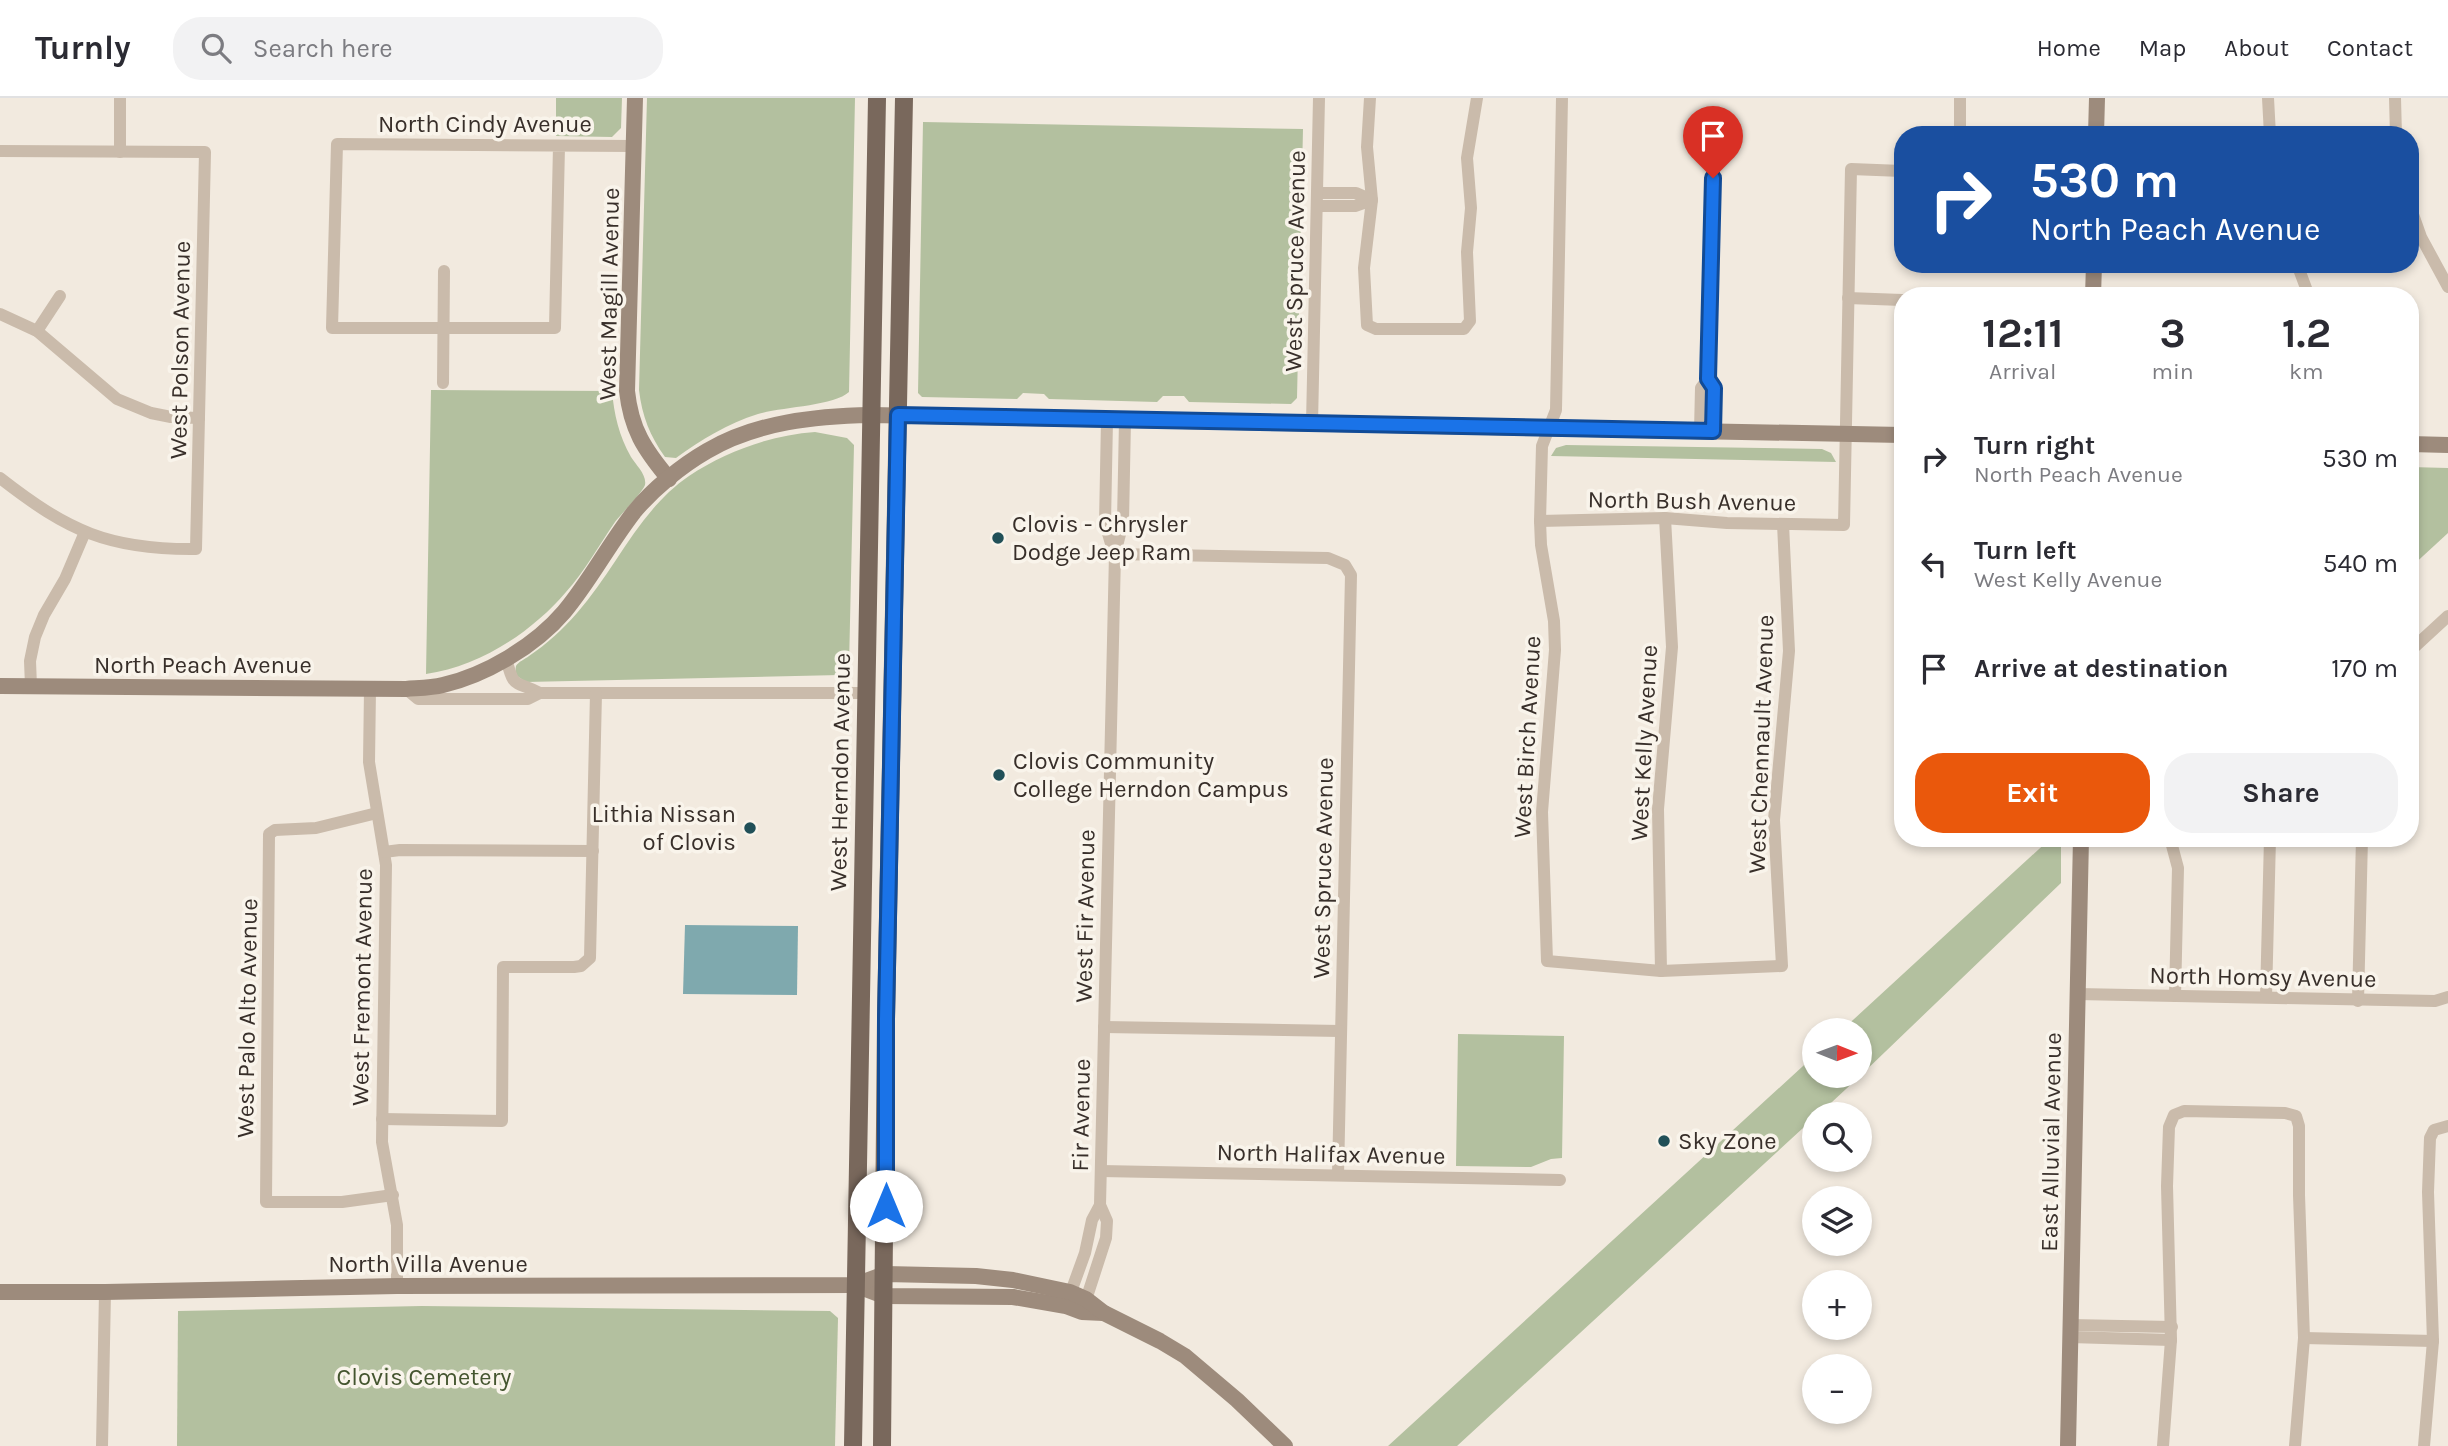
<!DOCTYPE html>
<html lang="en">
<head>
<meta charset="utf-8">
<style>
	body { margin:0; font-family:Karla,sans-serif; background:#f2f2f3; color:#2b2b33; height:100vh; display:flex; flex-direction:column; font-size:26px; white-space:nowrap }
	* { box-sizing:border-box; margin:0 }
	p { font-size:23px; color:#7c7c81 }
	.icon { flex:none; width:38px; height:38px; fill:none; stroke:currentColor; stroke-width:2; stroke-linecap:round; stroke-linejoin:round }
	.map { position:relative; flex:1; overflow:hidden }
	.details { position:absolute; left:1894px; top:189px; width:525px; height:560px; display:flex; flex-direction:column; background:#fff; border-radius:28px; box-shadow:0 4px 10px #0003 }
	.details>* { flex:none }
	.banner { position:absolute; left:1894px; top:28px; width:525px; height:147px; border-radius:28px; box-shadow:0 4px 10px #0003; background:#1a4fa0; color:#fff; overflow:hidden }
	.needle { width:46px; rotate:91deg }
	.tools { position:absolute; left:1802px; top:920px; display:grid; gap:14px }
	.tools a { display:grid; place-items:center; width:70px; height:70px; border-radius:50%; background:#fff; box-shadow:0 4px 10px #0003; font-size:35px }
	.pin { position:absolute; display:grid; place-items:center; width:60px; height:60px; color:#fff; margin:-72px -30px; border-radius:50% 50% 50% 0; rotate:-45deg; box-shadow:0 0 7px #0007 }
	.pin .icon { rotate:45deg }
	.me { position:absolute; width:77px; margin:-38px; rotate:0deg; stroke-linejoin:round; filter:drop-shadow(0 0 5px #0008) }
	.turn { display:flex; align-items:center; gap:24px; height:147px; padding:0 21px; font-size:32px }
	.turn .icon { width:91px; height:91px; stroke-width:2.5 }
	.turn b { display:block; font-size:49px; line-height:60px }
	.eta { display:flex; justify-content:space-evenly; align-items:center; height:119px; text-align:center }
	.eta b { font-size:42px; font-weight:700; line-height:49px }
	.button { display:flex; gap:14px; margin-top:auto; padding:14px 21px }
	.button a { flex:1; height:80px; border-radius:28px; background:#ea580c; color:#fff; font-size:28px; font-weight:700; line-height:80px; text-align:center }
	.button a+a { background:#f2f2f3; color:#2b2b33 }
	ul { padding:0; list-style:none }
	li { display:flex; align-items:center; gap:21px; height:105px; padding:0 21px }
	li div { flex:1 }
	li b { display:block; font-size:26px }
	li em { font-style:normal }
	header { display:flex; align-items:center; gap:42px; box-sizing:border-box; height:98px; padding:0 35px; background:#fff; border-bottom:2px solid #e1e1e2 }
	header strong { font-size:33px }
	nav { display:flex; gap:38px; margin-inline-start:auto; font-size:24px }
	.search { width:490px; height:63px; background:#f2f2f3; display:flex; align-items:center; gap:18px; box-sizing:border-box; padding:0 24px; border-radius:28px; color:#7c7c81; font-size:26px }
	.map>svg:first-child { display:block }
</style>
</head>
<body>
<header>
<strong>Turnly</strong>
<div class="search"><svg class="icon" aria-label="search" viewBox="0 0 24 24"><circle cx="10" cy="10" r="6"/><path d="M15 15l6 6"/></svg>Search here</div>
<nav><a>Home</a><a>Map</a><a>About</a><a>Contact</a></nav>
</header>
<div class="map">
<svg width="2448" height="1348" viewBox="0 0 2448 1348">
	<rect width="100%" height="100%" fill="#f2eadf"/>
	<g fill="#b3c09f">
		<path d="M556,0H622L621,30L612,39L556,38Z"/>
		<path d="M647,0H855L849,294C834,308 781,309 758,316C728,325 701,342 676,360L665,359C650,338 642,318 639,292Z"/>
		<path d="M923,24L1303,31L1297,300L1291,306L1189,304L1184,298H1163L1157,304L1049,301L1044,296L1023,295L1017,301L922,299L918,295Z"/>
		<path d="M431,292L612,293C614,316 619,338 631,359C636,367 647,377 645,387C642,395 622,415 615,424C599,447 585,473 566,494C532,534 479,569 426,576Z"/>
		<path d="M815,334L847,340L854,347L849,568L840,577L526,584L517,578C516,575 515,572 516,568C518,564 525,561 529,558C547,546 563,531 577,515C616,471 639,412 689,378C725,354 771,337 815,334Z"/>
		<path d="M1566,347L1822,351L1831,355L1836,364L1551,358L1556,350Z"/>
		<path d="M2410,369L2448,370V435L2410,470Z"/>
		<path d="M2051,740H2061V785L1860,978V933H1841Z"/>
		<path d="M1458,936L1564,938L1562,1060L1551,1061L1531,1069L1456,1068Z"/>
		<path d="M1815,957V978H1860L1818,1017H1815V1019L1457,1348H1388Z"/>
		<path d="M422,1208L830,1213L838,1220L835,1348H177L178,1213Z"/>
	</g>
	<path fill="#7fa9ae" d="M685,827L798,828L797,897L683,896Z"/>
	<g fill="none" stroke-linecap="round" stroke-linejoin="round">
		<g stroke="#cabbab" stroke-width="12">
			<path d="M1370,0L1367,49L1372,102L1364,170L1367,227L1376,231H1464L1470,223L1467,154L1471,110L1467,60L1477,0"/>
			<path d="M1562,0L1556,312L1542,348L1540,423L1541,447L1554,523L1555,552L1542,714L1547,863L1661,873L1782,868L1774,722L1789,553L1783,426"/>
			<path d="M2268,0L2270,37"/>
			<path d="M2395,0L2396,37"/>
			<path d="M1960,37V0"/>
			<path d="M559,48L555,230H332L337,46L633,48"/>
			<path d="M0,53L205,54L196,451C109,452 68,433 0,380"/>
			<path d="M120,54V0"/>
			<path d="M1317,108H1355L1372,102L1356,95H1317"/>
			<path d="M2410,108L2421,139L2448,189"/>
			<path d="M2297,166L2309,198"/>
			<path d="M1848,200L1902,202"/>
			<path d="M0,216L37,233L117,301L151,315L171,319L199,320"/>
			<path d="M37,233L60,198"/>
			<path d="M443,285L444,173"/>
			<path d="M1107,322L1105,425L1114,456"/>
			<path d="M1312,326L1319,0"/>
			<path d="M1700,333L1701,290L1708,281"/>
			<path d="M1713,333L1714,290L1708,281L1713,80"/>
			<path d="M1540,423L1665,420L1727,425L1844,427L1851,71L1902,73"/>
			<path d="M1115,456L1328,460L1345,467L1351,477L1338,1077"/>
			<path d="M2410,553L2448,518"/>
			<path d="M506,560C514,592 514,582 540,595"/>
			<path d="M31,588L30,563L35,539L44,517L65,481L85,434"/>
			<path d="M370,591L369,664L386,767L382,1044L397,1127V1188"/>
			<path d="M406,591L418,601H528L540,595H866"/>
			<path d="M377,715L316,730L275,732L269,736L266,1104H342L393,1097"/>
			<path d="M2170,740L2178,770L2175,898"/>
			<path d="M384,754L400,752L593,753"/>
			<path d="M1661,873L1658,711L1672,549L1665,420"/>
			<path d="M2077,896L2435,903L2448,899"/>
			<path d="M2266,899L2270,740"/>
			<path d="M2358,903L2362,740"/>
			<path d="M1104,929L1340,933"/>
			<path d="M382,1021L502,1023L503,869H574L581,868L590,860L596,595"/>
			<path d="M1101,1073L1560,1082"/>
			<path d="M1068,1202L1085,1155L1092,1122L1100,1107"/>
			<path d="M1084,1208L1106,1140L1107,1123L1100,1107L1115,456L1123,424L1125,322"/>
			<path d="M2070,1227L2172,1229"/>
			<path d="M2070,1239L2171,1242"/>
			<path d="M2304,1240L2433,1243"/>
			<path d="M102,1348L105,1194"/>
			<path d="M2163,1348L2171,1242L2167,1088L2169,1029L2174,1017L2184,1013L2285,1015L2296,1018L2299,1028V1097L2304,1240L2295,1348"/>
			<path d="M2424,1348L2433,1243L2428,1094L2430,1040L2434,1032L2448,1028"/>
		</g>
		<g stroke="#9d8b7c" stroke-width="16">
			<path d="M635,0L627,293C631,331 644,351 669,381"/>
			<path d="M2096,37L2097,0"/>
			<path d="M2093,198L2094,166"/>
			<path d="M2410,346L2448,347"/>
			<path d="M0,588L406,591C418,590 431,590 443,587C486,577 535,548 564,514C590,483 609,446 634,414C653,391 681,368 707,353C756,324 816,318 871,317L1902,337"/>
			<path d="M855,1187L884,1198L1013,1199L1066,1208L1082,1214L1104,1215"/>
			<path d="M0,1194H105L397,1188L855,1187L885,1176L976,1178L1013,1182L1070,1194L1086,1201L1104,1215L1160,1243L1185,1258L1237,1302L1285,1348"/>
			<path d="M2068,1348L2081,740"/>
		</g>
		<g stroke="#79685c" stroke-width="18">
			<path d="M853,1348L877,0"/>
			<path d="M882,1348L886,921L904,0"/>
		</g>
	</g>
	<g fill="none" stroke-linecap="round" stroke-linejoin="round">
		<g stroke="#114b97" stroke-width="18">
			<path id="route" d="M886,1108V921L898,317L1713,333L1714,290L1708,281L1713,80"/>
		</g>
		<use href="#route" stroke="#1a73e8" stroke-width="12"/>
	</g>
	<g fill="#215058" stroke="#f9f4eb" stroke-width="2.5">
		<circle cx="998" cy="440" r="7"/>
		<circle cx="999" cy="677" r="7"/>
		<circle cx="750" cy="730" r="7"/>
		<circle cx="1664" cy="1043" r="7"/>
	</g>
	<g text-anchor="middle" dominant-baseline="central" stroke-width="7" stroke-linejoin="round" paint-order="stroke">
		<g font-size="24" fill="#382f2a" stroke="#f9f4eb">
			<text x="485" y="26">North Cindy Avenue</text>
			<text transform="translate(1295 163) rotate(-89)">West Spruce Avenue</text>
			<text transform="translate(609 196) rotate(-89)">West Magill Avenue</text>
			<text transform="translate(180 252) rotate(-89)">West Polson Avenue</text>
			<text transform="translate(1692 403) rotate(1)">North Bush Avenue</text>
			<text x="203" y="567">North Peach Avenue</text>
			<text transform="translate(1527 639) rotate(-87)">West Birch Avenue</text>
			<text transform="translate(1644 645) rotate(-87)">West Kelly Avenue</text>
			<text transform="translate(1761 646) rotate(-88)">West Chennault Avenue</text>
			<text transform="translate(840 674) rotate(-89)">West Herndon Avenue</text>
			<text transform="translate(1323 770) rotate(-89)">West Spruce Avenue</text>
			<text transform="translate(1085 818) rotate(-89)">West Fir Avenue</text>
			<text transform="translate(2263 879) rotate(1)">North Homsy Avenue</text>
			<text transform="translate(362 889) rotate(-89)">West Fremont Avenue</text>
			<text transform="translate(247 920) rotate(-89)">West Palo Alto Avenue</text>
			<text transform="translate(1081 1017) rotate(-89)">Fir Avenue</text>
			<text transform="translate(2051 1044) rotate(-89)">East Alluvial Avenue</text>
			<text transform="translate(1331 1056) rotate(1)">North Halifax Avenue</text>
			<text x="428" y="1166">North Villa Avenue</text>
		</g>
		<g font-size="24" fill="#382f2a" stroke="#f9f4eb" text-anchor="start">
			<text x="1012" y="426">Clovis - Chrysler<tspan x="1012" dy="28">Dodge Jeep Ram</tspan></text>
			<text x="1013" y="663">Clovis Community<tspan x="1013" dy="28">College Herndon Campus</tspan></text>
			<text x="736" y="716" text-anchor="end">Lithia Nissan<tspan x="736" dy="28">of Clovis</tspan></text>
			<text x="1678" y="1043">Sky Zone</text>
		</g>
		<g font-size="24" fill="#44552f" stroke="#f9f4eb">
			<text x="424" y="1279">Clovis Cemetery</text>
		</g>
	</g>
</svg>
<div class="tools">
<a><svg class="needle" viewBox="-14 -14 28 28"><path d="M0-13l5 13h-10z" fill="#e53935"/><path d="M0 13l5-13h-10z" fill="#7c7c81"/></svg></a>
<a><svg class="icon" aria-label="search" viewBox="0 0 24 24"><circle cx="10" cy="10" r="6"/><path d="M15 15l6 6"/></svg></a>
<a><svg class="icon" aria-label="layers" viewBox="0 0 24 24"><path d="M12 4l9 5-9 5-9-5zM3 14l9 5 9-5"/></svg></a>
<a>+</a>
<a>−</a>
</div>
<div class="pin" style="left:1713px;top:80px;background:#d93025"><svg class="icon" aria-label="arrive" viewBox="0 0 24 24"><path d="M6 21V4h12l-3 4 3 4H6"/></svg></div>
<svg class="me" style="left:886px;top:1108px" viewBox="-20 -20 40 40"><circle r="19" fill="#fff"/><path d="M0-13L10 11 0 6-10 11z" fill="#1a73e8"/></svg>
<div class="banner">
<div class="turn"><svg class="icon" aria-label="right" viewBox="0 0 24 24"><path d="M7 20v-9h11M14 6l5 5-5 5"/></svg><div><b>530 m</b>North Peach Avenue</div></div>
</div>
<section class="details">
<div class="eta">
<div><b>12:11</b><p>Arrival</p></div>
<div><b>3</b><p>min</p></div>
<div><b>1.2</b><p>km</p></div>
</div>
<ul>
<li><svg class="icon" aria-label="right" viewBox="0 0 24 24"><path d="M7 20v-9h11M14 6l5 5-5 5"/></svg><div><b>Turn right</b><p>North Peach Avenue</p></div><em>530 m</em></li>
<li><svg class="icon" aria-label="left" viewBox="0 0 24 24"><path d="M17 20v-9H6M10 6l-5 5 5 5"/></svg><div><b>Turn left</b><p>West Kelly Avenue</p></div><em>540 m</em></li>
<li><svg class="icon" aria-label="arrive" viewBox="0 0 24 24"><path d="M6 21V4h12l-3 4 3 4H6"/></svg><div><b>Arrive at destination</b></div><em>170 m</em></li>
</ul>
<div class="button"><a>Exit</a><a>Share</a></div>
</section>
</div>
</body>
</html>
